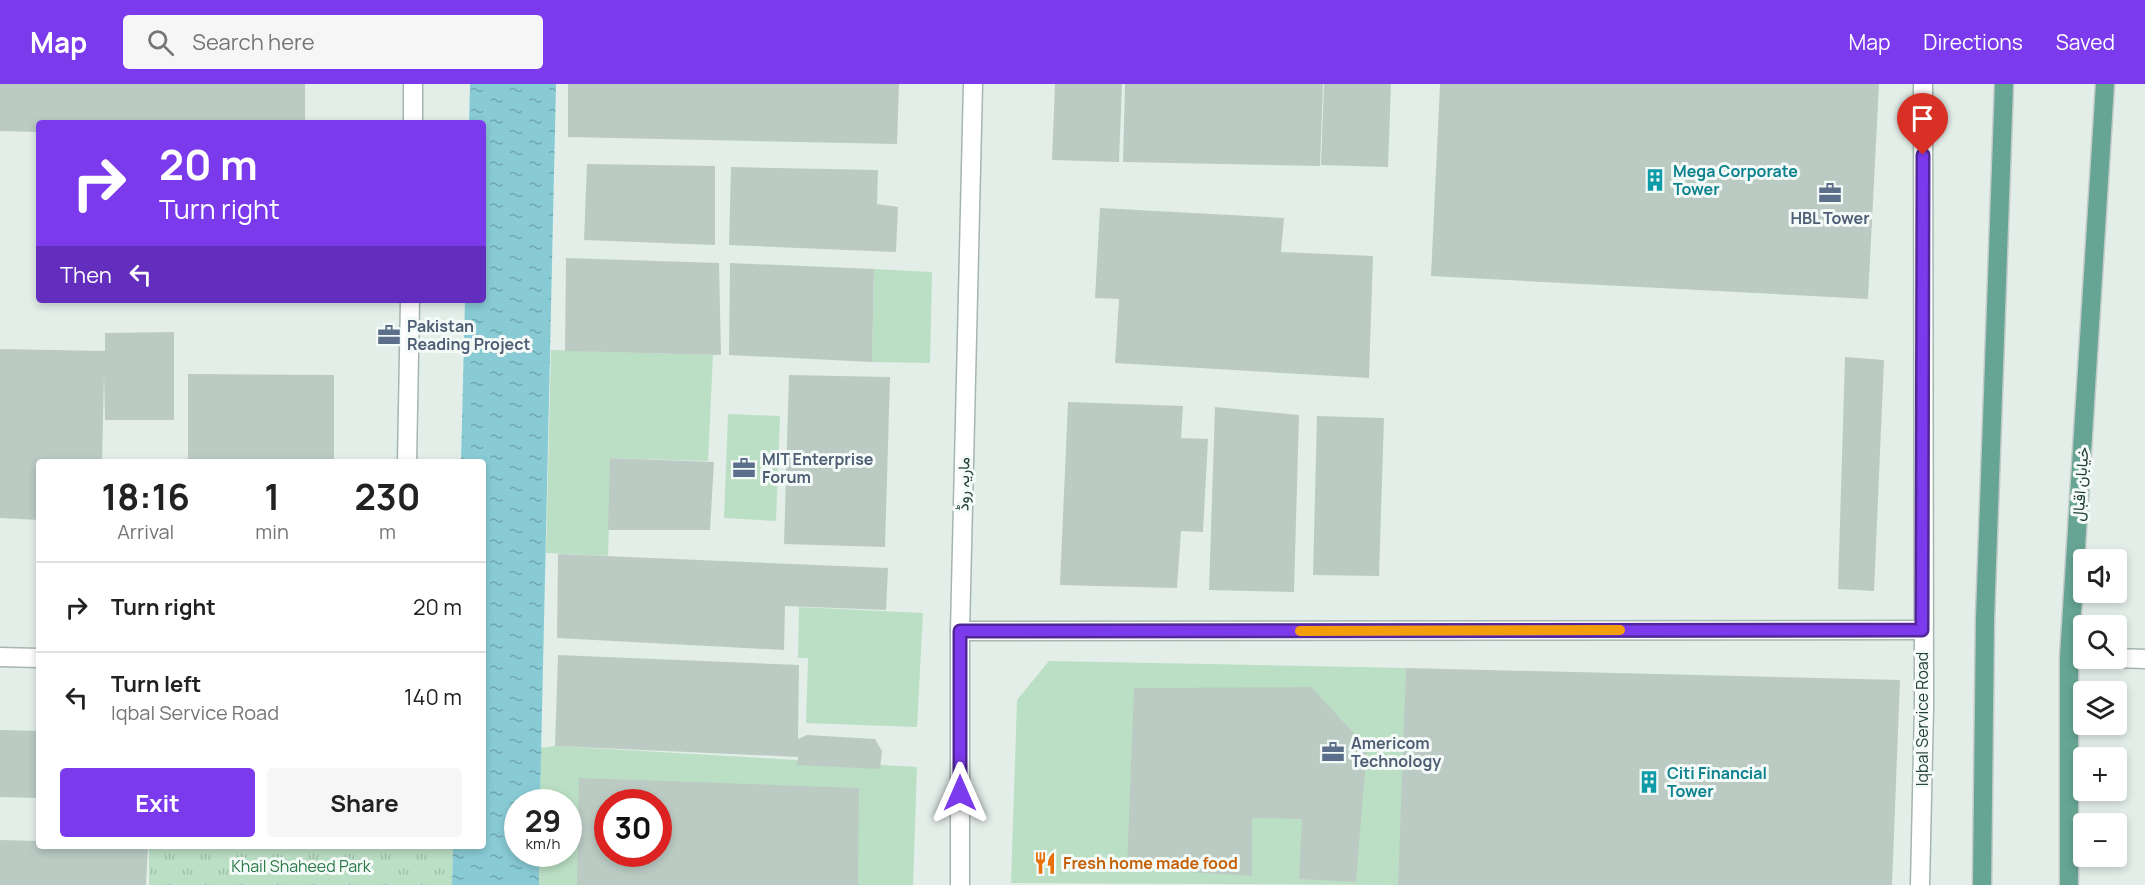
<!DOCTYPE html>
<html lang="en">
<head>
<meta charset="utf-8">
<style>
	body { margin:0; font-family:Manrope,Vazirmatn,sans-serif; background:#f6f6f6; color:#222; height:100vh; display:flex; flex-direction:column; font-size:22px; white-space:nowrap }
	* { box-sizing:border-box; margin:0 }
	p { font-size:20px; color:#767676 }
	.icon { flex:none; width:33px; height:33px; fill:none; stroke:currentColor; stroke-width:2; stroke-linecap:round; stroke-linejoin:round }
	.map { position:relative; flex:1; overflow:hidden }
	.drawer { position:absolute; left:36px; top:375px; width:450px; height:390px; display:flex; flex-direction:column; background:#fff; border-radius:6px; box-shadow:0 3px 9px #0003 }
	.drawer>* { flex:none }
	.banner { position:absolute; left:36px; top:36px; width:450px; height:183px; border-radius:6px; box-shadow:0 3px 9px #0003; background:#7c3aed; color:#fff; overflow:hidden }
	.controls { position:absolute; left:2073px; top:465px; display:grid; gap:12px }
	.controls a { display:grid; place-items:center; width:54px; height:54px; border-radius:6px; background:#fff; box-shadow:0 3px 9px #0003; font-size:30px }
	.speed { position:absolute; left:504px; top:705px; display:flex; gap:12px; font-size:30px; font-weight:700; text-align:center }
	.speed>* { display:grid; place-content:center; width:78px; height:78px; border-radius:50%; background:#fff; box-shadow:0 3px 9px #0003; line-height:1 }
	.speed small { font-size:15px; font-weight:400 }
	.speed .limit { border:9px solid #d22; background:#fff; color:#111 }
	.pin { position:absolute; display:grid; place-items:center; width:51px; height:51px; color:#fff; margin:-62px -26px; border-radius:50% 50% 50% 0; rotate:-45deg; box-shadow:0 0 6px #0007 }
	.pin .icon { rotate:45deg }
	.me { position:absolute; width:66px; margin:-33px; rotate:0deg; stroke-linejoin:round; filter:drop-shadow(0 0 4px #0008) }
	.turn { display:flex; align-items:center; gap:21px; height:126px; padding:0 24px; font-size:27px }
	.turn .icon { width:78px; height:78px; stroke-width:2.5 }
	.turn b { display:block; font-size:42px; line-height:51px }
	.then { display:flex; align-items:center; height:57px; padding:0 24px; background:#0003; gap:12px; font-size:22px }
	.eta { display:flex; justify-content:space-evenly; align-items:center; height:102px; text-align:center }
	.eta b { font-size:36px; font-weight:700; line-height:42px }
	.action { display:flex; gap:12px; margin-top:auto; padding:12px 24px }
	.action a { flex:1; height:69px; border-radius:6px; background:#7c3aed; color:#fff; font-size:24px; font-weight:700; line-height:69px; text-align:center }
	.action a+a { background:#f6f6f6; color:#222 }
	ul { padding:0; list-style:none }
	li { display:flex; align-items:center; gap:18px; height:90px; padding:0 24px; border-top:2px solid #e0e0e0 }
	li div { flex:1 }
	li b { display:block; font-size:22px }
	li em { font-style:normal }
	header { display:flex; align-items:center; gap:36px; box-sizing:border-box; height:84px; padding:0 30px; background:#7c3aed; color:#fff }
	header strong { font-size:28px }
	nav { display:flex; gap:33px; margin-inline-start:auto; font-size:21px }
	.search { width:420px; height:54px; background:#f6f6f6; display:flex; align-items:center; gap:15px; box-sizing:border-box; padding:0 21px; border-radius:6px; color:#767676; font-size:22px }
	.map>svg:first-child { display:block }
</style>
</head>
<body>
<header>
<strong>Map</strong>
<div class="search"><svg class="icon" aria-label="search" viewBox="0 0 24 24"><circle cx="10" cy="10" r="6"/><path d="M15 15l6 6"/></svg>Search here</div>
<nav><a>Map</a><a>Directions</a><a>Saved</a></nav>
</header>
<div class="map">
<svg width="2145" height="801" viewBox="0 0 2145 801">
	<defs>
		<pattern id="park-tufts" width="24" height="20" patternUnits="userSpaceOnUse" patternTransform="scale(1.5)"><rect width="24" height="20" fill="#bbdfc4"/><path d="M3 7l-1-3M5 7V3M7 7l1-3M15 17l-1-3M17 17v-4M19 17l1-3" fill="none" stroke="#a0c0a9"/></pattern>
		<pattern id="water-ripples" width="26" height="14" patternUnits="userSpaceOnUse" patternTransform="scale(1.5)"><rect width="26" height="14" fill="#89cbd5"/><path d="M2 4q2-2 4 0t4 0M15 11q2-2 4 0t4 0" fill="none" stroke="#70a6ae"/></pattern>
	</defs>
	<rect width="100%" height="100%" fill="#e3eee9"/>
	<g fill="#bbdfc4" fill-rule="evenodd">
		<path d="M874,185L932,188L930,279L872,278Z"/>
		<path d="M551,266L713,271L708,377L611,374L608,472L546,469Z"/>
		<path d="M728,330L780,332L776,437L724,434Z"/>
		<path d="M799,523L923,529L917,643L806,639L808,574H798Z"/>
		<path d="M1049,577L1406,584L1403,801L1011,799L1017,616Z"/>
		<path d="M555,662L917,683L913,801H539V770H568V718H540L541,664ZM608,718H658V770H608Z"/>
	</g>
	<path fill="url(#park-tufts)" d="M149,762H453L452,801H149Z"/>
	<path fill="url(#water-ripples)" d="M470,0H556L540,718H518V770H539V801H452L453,762H483V378H461L465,216H483V39H469Z"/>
	<g fill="#bbcbc4" fill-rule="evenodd">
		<path d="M0,0H305V39H39V48L0,47Z"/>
		<path d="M568,0H899L897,60L568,53Z"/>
		<path d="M1055,0H1122L1119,78L1052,76Z"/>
		<path d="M1125,0H1323L1320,82L1123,78Z"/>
		<path d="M1324,0H1391L1388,83L1321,81Z"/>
		<path d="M1440,0H1879L1868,215L1431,192Z"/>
		<path d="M587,80L715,82V161L584,156Z"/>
		<path d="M731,83L878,86L877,120L898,123L896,168L729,161Z"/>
		<path d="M1100,124L1284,134L1281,168L1373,172L1369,294L1115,279L1119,215L1095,214Z"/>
		<path d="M566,174L719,179L721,271L565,267Z"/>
		<path d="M730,179L874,185L872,278L729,271Z"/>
		<path d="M174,248V336H105L104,290L102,378H39V436L0,434V265L105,267V249Z"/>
		<path d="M1845,273L1884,276L1874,507L1838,505Z"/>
		<path d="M188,290L334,291V378H188Z"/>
		<path d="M789,291L890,293L885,463L784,460Z"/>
		<path d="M1068,318L1183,322L1181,354L1208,355L1203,448L1181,447L1177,504L1060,501Z"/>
		<path d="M1215,323L1299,331L1294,508L1209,506Z"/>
		<path d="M1317,332L1384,334L1379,492L1313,491Z"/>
		<path d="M610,374L714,378L710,446H608Z"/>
		<path d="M558,470L888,484L886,526L785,522L784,566L557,554Z"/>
		<path d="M558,571L799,581L798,655L807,651L875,655L882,667L880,685L797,681L798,673L555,662Z"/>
		<path d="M1406,584L1900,596L1892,801H1398Z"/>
		<path d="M1311,603L1367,663L1356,798L1299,795L1302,735L1252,734V792L1127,784L1134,604Z"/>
		<path d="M0,646L39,647V714L0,713Z"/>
		<path d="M579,694L859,704L858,801H577ZM608,718H658V770H608Z"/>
		<path d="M0,756L39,757V762H148L146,801H0Z"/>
	</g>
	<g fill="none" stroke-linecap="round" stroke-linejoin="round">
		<g stroke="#a5b6b0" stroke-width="21">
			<g id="minor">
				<path d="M413,39V0"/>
				<path d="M407,378L410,216"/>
				<path d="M960,547L1922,546"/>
				<path d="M0,573L39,574"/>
				<path d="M2114,574L2145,575"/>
				<path d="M960,801V547L973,0"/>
				<path d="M1920,801L1924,622L1923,0"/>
			</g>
		</g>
		<g stroke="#c1cac7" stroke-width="21">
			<g id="major">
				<path d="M1982,801L1985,535L2004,0"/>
				<path d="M2069,801V574L2105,0"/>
			</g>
		</g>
		<use href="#minor" stroke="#fff" stroke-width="18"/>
		<use href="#major" stroke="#66a593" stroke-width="18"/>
	</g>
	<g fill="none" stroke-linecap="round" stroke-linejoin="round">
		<g stroke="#51269a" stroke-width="15">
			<path id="route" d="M960,709V547L1922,546L1923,71"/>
		</g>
		<use href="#route" stroke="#7c3aed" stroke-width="10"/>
		<path stroke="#f59e0b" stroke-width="10" d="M1300,547L1620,546"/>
	</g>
	<defs>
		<g id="building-bare" transform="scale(1.8)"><path d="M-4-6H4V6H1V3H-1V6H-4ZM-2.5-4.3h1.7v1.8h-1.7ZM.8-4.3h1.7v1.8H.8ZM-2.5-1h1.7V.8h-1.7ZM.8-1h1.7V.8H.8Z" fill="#0f9aa8" stroke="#f4faf7" stroke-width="2.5" paint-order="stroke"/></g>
		<g id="office-bare" transform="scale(1.8)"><path d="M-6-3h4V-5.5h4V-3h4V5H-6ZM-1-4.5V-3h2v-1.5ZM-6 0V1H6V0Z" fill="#5c6f8a" stroke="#f4faf7" stroke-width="2.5" paint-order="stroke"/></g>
		<g id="restaurant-bare" transform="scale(1.8)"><path d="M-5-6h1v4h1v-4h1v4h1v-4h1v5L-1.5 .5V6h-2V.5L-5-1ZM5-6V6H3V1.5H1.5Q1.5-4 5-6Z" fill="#e8710a" stroke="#f4faf7" stroke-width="2.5" paint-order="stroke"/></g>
	</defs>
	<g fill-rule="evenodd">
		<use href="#building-bare" x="1655" y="96"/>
		<use href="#office-bare" x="1830" y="109"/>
		<use href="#office-bare" x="389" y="251"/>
		<use href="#office-bare" x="744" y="384"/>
		<use href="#office-bare" x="1333" y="668"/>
		<use href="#building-bare" x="1649" y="698"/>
		<use href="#restaurant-bare" x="1045" y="779"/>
	</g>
	<g text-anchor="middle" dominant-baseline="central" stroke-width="6" stroke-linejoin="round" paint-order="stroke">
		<g font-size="16" font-weight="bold" fill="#0d838f" stroke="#f4faf7" text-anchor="start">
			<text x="1673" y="87">Mega Corporate<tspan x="1673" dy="18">Tower</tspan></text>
			<text x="1667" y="689">Citi Financial<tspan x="1667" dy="18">Tower</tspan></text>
		</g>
		<g font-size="16" font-weight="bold" fill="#4e5e75" stroke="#f4faf7" text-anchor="start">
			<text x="1830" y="134" text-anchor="middle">HBL Tower</text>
			<text x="407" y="242">Pakistan<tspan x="407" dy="18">Reading Project</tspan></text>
			<text x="762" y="375">MIT Enterprise<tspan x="762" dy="18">Forum</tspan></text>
			<text x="1351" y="659">Americom<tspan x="1351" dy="18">Technology</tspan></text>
		</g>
		<g font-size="16" fill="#224037" stroke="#f4faf7">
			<text transform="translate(963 400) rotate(-89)">ماریہ روڈ</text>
			<text transform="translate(2080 400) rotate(-86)">خیابان اقبال</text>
			<text transform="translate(1922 635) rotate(-90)">Iqbal Service Road</text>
		</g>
		<g font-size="16" font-weight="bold" fill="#c56008" stroke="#f4faf7" text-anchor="start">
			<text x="1063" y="779">Fresh home made food</text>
		</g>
		<g font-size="16" fill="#2a7947" stroke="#f4faf7">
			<text x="301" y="782">Khail Shaheed Park</text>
		</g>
	</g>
</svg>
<div class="controls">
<a><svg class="icon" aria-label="sound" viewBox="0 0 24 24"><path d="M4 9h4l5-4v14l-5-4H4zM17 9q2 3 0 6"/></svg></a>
<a><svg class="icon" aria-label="search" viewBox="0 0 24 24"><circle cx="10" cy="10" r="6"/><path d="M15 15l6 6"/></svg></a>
<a><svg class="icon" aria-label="layers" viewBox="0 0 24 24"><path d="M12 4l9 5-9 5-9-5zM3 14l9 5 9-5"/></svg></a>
<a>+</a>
<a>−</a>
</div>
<div class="speed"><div>29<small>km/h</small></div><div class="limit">30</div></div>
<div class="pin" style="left:1923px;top:71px;background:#d93025"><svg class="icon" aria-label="arrive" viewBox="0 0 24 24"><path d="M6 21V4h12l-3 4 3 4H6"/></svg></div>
<svg class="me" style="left:960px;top:709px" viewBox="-20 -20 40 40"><path d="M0-17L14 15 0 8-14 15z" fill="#7c3aed" stroke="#fff" stroke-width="4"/></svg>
<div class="banner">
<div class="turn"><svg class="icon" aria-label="right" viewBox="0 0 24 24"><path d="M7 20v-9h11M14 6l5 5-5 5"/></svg><div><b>20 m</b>Turn right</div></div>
<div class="then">Then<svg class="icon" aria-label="left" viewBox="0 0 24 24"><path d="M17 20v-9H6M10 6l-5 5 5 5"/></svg></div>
</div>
<section class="drawer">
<div class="eta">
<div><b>18:16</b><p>Arrival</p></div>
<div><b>1</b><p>min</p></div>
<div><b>230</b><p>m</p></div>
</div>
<ul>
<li><svg class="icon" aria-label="right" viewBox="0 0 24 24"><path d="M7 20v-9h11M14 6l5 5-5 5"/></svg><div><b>Turn right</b></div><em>20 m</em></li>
<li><svg class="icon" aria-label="left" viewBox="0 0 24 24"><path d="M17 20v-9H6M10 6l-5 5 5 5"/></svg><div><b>Turn left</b><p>Iqbal Service Road</p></div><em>140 m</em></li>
</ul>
<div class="action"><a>Exit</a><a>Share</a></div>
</section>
</div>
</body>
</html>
